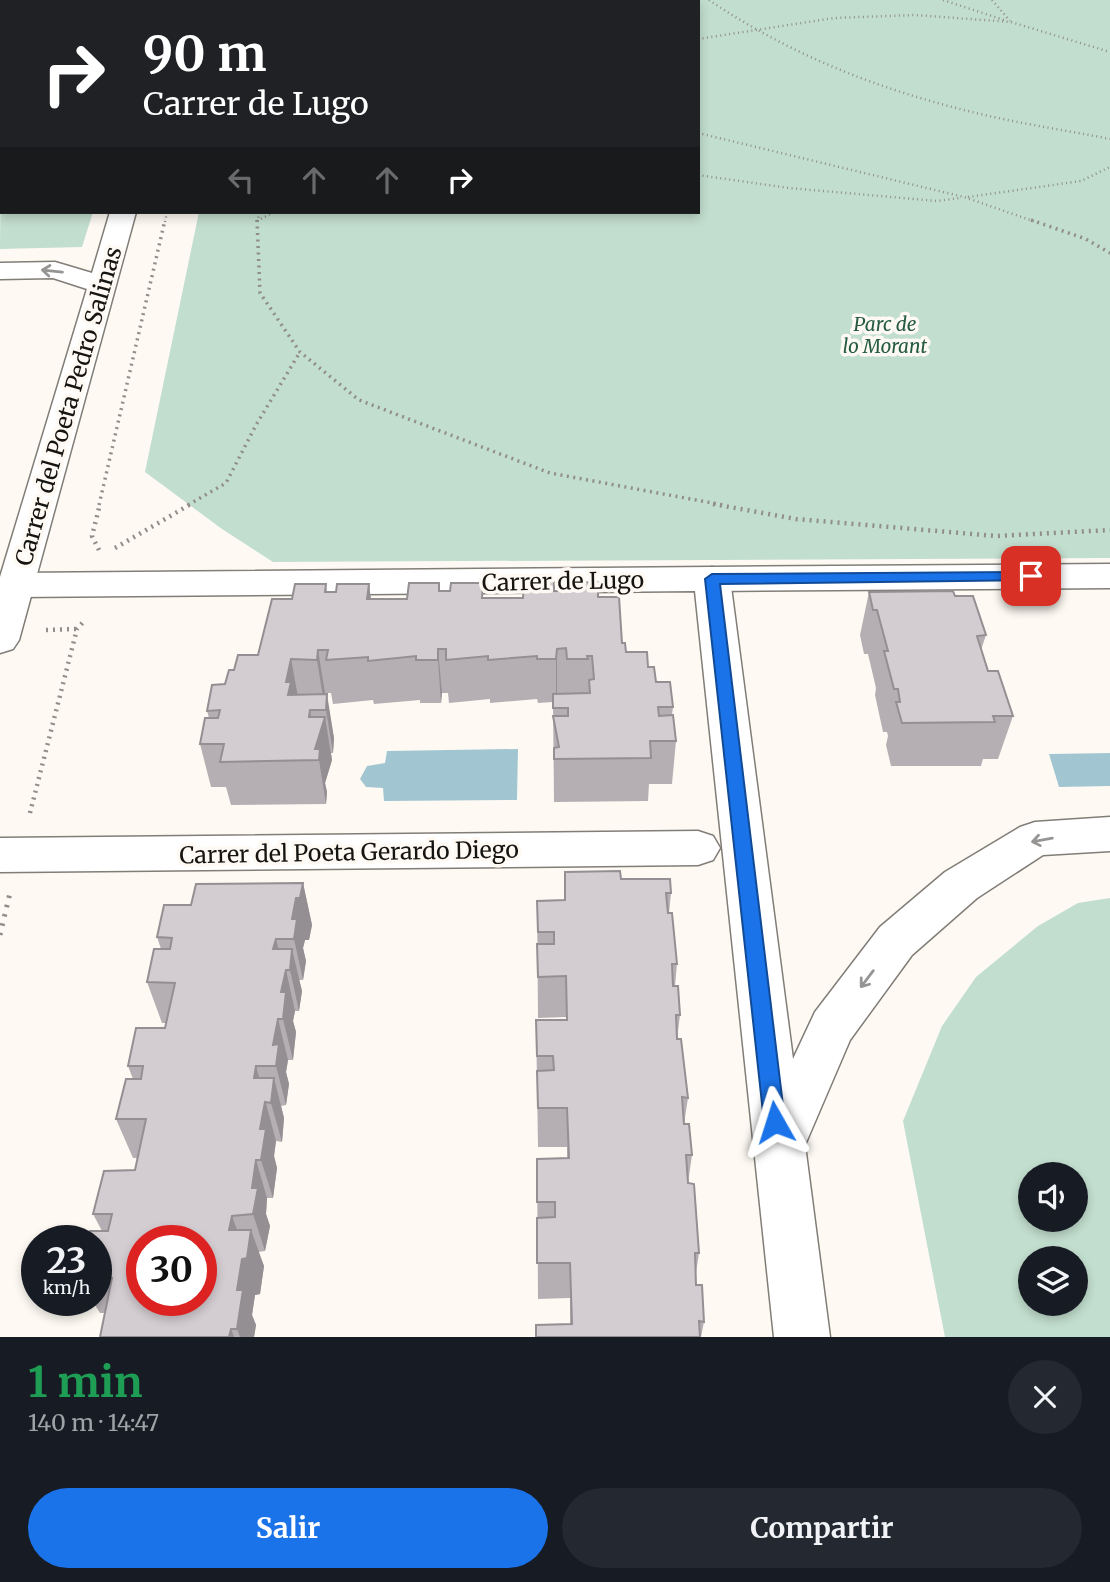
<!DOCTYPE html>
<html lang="es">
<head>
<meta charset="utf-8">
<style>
	body { margin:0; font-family:Merriweather,serif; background:#242831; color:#f1f3f6; height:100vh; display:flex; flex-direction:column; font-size:26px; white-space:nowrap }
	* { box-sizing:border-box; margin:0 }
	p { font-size:23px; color:#9ea1a6 }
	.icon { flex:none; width:38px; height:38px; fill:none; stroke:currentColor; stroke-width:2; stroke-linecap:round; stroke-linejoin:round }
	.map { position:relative; height:1337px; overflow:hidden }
	.details { display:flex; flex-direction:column; background:#171b24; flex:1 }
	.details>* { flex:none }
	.banner { position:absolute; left:0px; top:0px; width:700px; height:214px; box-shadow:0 4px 10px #0003; background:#202124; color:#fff; overflow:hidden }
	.fabs { position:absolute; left:1018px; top:1162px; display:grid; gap:14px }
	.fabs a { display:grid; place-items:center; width:70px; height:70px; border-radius:50%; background:#171b24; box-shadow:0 4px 10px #0003; font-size:35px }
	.speed { position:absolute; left:21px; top:1225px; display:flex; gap:14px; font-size:35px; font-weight:700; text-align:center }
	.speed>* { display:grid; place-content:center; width:91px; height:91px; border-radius:50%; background:#171b24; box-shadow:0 4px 10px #0003; line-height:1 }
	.speed small { font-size:18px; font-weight:400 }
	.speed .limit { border:10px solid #d22; background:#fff; color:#111 }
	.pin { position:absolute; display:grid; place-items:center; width:60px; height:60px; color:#fff; margin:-30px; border-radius:14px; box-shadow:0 4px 10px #0006 }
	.me { position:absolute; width:77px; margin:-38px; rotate:354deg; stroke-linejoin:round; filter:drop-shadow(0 0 5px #0008) }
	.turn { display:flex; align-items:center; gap:24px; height:147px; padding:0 28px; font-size:32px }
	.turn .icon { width:91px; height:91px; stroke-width:2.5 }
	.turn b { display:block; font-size:49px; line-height:60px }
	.lanes { display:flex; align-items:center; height:66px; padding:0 28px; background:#0003; justify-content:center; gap:35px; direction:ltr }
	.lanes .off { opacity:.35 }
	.round { display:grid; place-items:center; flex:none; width:74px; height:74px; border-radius:37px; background:#242831 }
	.overview { display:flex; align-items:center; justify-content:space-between; height:119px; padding:0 28px }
	h1 { font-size:42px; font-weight:700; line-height:52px; color:#1e9e55 }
	.action { display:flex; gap:14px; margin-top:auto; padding:14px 28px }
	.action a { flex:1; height:80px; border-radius:42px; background:#1a73e8; color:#fff; font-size:28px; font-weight:700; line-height:80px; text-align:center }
	.action a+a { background:#242831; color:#f1f3f6 }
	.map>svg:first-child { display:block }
</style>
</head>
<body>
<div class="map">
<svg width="1110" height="1337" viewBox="0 0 1110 1337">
	<rect width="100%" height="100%" fill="#fefaf3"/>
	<g fill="#c2dece" fill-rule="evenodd">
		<path d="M281,0H1110V558L273,562L222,529L145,472L199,212H698V2Z"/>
		<path d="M2,9V212H93L82,247L0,249Z"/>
		<path d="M1110,898V1337H945L903,1121L942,1026L976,977L1038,926L1078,903ZM1076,1174V1220H1031V1174ZM1076,1258V1304H1031V1258Z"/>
	</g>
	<g fill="#a1c6d1">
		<path d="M518,749L517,800L384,801L383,788L366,787L360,779L367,766L385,763L387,751Z"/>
		<path d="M1110,753V786L1059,787L1049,754Z"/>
	</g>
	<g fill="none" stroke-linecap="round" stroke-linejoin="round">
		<g stroke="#817d77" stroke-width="3">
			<g id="street">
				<path d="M712,567L725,571L730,579L793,1059L815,1012L880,927L945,872L1020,827L1035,822L1110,817V851L1043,855L977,898L912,955L850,1040L805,1145L830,1337H774L695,591L16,597L3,594L0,588L3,576L16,573Z"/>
				<path d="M698,831L713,836L720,848L713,860L698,865L0,872V838Z"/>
			</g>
		</g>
		<g stroke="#817d77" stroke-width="3">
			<g id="secondary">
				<path d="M209,0H229L208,2Z"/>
				<path d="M110,212H136L19,640L13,649L0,653V577L87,289L53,278L0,279V263L55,262L92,273Z"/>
				<path d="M1110,564V588L712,591L699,587L694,579L699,571L712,567Z"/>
			</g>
		</g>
		<g stroke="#918e89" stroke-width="2.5" stroke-dasharray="1 3.5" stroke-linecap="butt">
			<path d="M709,0C795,58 888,93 989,116C1029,125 1070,131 1110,139"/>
			<path d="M943,0L1004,20"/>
			<path d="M992,0L1010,21"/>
			<path d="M502,2L504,0"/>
			<path d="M698,39L834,18L915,15L1011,22L1110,52"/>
			<path d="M698,133L964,197L1036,222"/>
			<path d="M698,175L789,188L937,201L960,198"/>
			<path d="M968,197L1081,181L1110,167"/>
			<path d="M257,221L274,212"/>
			<path d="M165,222L167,212"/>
			<path d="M257,222L260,212"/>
		</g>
		<g stroke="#918e89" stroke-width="3.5" stroke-dasharray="2 4.5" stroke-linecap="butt">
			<path d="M257,220L260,293L300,352L359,400L550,473L723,505"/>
			<path d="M1031,220L1086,239L1110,253"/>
			<path d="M99,505L165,220"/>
			<path d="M188,505L226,483L256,425L300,352"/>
		</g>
		<g stroke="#918e89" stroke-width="4.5" stroke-dasharray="2 5" stroke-linecap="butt">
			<path d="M713,504L796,519L996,536L1110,530"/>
			<path d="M115,548L191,504"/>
			<path d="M99,550L92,536L100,504"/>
			<path d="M46,630L77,629"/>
			<path d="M30,813L77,629L84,621"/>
		</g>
		<path stroke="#918e89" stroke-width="5" stroke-dasharray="2.5 7" stroke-linecap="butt" d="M0,935L10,893"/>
		<use href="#street" fill="#fff" fill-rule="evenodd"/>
		<use href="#secondary" fill="#fff" fill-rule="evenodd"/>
	</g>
	<g fill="#b5afb4">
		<path d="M439,583L440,591L483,598H523L554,591L598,597L626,652L648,667L656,682L673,707L672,715L676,741L672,784H649L648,801L554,802L553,702L538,703L537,699L490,703V699L449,703L448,693H442L441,703H420V700L374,704L373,700L333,704L331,693H325L334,738L333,753H331L332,760L325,783L327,792L326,804L231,805L226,787H211L200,744L209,718L207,711L234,670L258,655L292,599L326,584L327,592H336L369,584L371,599H407Z"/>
		<path d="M869,592L955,596L986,635L981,650L988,671L1013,716L998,759H983L981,766H891L886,745L888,736L887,732H883L875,695L876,688L868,654H864L860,635Z"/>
		<path d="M621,879L671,893L669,913L677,964L675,986L680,1015L677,1039L688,1098L684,1124L692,1155L688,1183L699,1253L696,1273V1285L704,1322L701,1337H536L570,1324V1298L538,1299L537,1159L567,1158V1147H538L536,1020H566V1017L538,1018L537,901L564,900Z"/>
		<path d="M303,883L312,925L309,940H305L303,948L306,961L303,980H299L302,991L299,1011H295L293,1021L296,1032L293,1060H288L286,1072L289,1084L286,1105L281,1106L284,1118L282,1142L276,1141L274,1156L277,1168L273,1198H267L266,1214L270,1226L265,1251L258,1252L264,1266L260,1294L255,1295L252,1315L256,1325L254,1337H100L105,1313H100L92,1300H96V1241L102,1231L93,1214L135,1170L137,1158H133L116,1119L133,1079L128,1066L165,1028L166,1023H162L147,982L161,949L157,937L191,905Z"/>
	</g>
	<g fill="#948f92">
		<path d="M369,584L374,627L367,599Z"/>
		<path d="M438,649L442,693L441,703L438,660Z"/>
		<path d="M557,649V692L556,702V659Z"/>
		<path d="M318,650L325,693L324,703L317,660Z"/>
		<path d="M291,659L299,702L296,738L286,682Z"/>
		<path d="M327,694L334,738L333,753L326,710Z"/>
		<path d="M310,710L316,746L325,717L332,760L325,783L327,792L326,804L319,760L309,717Z"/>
		<path d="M303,883L312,925L309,940H305L303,948L306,961L303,980L294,939L292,919L296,898Z"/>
		<path d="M276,939L285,975L286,970L295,1011L293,1021L296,1032L293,1060L283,1019L273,949Z"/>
		<path d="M292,949L302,991L299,1011L290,970Z"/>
		<path d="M278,1019L288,1060L286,1072L289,1084L286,1105L276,1066L273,1045Z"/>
		<path d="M256,1066L276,1141L274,1156L277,1168L273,1198L261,1160L254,1078Z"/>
		<path d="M274,1078L284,1118L282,1142L271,1103Z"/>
		<path d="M256,1160L267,1198L266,1214L270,1226L265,1251L253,1214L252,1188Z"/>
		<path d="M232,1216L245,1252L251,1230L264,1266L260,1294L255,1295L252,1315L256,1325L254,1337H240L237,1329V1290L229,1230Z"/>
		<path d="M231,1329L234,1337H229Z"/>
	</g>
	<g fill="#d3ccd1" stroke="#948f92" stroke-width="2" fill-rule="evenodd">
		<path d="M524,582H554V591H566V583L598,582V597H619L622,643H625L626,652H647L648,667H654L656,682H670L673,707H658L659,716L673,715L676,741H650L651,758L554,759V748L559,747L553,716H568V708H553V694L590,693L589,680L594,679L592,656H587L588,659H567L566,648L557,649L556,659H537V656L488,660V656L446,660V649H438V660H416V656L368,661V657L326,660L328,650H318L317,660L291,659L286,682H291L288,695L327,694L326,710H310L309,717H325L315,749H320L319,760L220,762L224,744H200L205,718H218L220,710L207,711L212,685L225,684L229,670H234L238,655H258L272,599H292L295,584H326L325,592H336L337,584H369L367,599H407L409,583H439V591H450L451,583H483L482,598H523Z"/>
		<path d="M953,591L955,596H973L986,635L977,636L988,671H998L1013,716H993L995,722L902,723L896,702H900L898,689H894L884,651H888L877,610H873L869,592Z"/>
		<path d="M620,871L621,879H670L671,893H666L668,913H672L677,964H672L673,986H678L680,1015H676L677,1039H681L688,1098L682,1097L684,1124H689L692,1155H686L688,1183L694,1184L699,1253H695L696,1285H702L704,1322L699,1321L700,1337H536V1325L572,1324L570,1263H537V1218L555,1217V1202H537V1159L569,1158L567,1108H538L537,1071L554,1070L553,1056H537L536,1020H567L566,976L538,977L537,944H554V932H538L537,901L565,900V872Z"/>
		<path d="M303,883L300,898H296L292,919H297L294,939H276L273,949H292L290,970H286L281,992H286L283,1019H278L273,1045L279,1044L276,1066H256L254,1078H274L271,1103L265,1102L260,1129H266L261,1160H256L252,1188H258L253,1214L232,1216L229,1230H251L247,1258L242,1259L237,1290H243L237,1329H231L229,1337H100L112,1278H96V1241H88L90,1231H108L112,1214H93L104,1171L135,1170L146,1119H116L126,1079H141L143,1066H128L136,1028H165L175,983L147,982L154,949H170L172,938L157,937L164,905H191L196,884ZM142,1241H201V1300H142Z"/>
	</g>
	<defs><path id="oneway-shaft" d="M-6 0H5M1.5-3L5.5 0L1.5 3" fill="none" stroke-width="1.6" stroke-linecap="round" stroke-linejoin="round" transform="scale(1.75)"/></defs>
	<g stroke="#969594">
		<use href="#oneway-shaft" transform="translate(52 271) rotate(-174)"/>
		<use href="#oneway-shaft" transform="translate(1042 840) rotate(170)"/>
		<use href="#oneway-shaft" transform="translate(867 979) rotate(127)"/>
	</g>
	<path fill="#1a73e8" stroke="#114b97" stroke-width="2" d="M1031,572L1038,576L1036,580L720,584L785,1122L782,1129L775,1131L767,1129L764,1122L705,579L712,574Z"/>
	<g text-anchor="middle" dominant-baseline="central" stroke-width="7" stroke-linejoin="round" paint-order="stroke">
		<g font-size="19" font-style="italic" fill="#245b41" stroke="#fefaf3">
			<text x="885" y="324">Parc de<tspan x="885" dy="22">lo Morant</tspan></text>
		</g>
		<g font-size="23" fill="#151411" stroke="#fefaf3">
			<text transform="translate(68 406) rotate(-74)">Carrer del Poeta Pedro Salinas</text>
			<text transform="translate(563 581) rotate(-1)">Carrer de Lugo</text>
			<text transform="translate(349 852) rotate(-1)">Carrer del Poeta Gerardo Diego</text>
		</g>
	</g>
</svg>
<div class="fabs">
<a><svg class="icon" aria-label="sound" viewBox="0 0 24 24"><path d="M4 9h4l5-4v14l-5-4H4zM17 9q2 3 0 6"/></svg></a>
<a><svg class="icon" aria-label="layers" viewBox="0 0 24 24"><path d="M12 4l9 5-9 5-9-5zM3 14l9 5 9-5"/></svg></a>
</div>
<div class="speed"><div>23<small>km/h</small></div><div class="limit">30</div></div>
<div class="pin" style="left:1031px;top:576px;background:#d93025"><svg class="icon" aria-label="arrive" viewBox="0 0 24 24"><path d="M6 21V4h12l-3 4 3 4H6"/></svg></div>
<svg class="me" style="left:775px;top:1122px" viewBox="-20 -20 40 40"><path d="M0-17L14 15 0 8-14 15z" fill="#1a73e8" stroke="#fff" stroke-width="4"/></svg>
<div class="banner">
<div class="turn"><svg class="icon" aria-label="right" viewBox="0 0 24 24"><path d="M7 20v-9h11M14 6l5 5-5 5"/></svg><div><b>90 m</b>Carrer de Lugo</div></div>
<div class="lanes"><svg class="icon off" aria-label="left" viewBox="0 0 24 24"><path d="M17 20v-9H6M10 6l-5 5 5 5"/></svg><svg class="icon off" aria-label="ahead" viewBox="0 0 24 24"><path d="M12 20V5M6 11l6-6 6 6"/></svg><svg class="icon off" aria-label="ahead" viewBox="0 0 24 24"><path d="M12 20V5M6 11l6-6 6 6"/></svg><svg class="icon" aria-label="right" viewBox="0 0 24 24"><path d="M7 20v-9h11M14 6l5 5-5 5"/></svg></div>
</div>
</div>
<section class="details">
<div class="overview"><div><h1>1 min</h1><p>140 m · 14:47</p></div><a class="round"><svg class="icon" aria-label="close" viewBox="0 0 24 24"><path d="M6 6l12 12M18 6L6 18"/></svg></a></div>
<div class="action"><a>Salir</a><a>Compartir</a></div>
</section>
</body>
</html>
